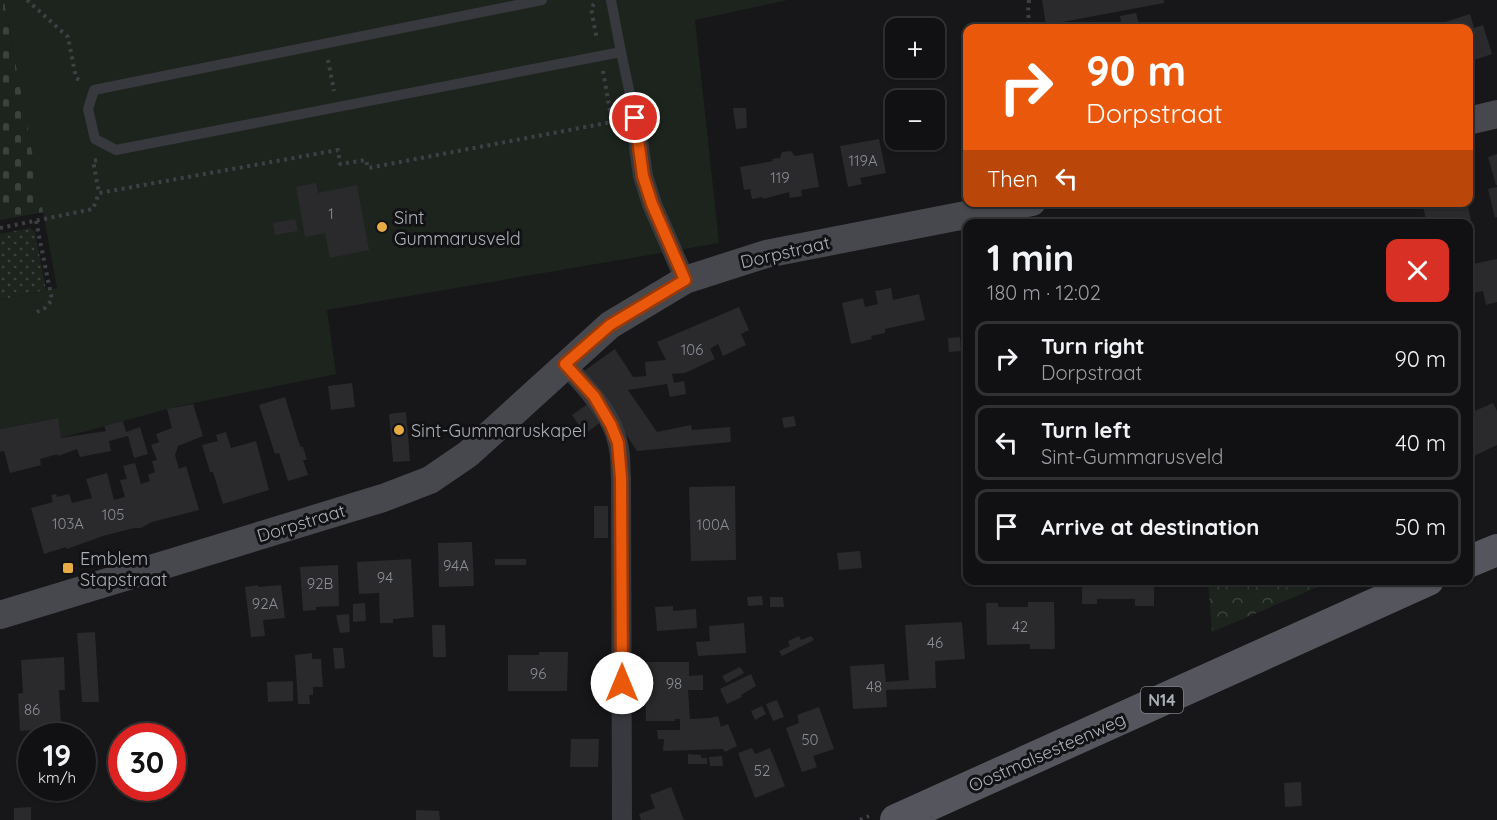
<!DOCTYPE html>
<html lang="en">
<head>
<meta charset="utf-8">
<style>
	body { margin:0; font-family:Quicksand,sans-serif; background:#1a1a1c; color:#f1f3f6; height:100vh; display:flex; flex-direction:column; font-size:22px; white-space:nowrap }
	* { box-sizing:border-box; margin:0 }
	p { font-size:20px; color:#9c9da0 }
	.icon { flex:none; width:33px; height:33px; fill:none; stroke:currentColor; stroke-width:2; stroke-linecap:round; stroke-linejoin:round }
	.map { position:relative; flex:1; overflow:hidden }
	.drawer { position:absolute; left:963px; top:219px; width:510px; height:366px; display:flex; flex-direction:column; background:#111113; border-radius:12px; box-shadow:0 2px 4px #0004,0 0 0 2px #303133 }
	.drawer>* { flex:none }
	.banner { position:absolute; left:963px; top:24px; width:510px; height:183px; border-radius:12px; box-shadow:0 2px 4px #0004,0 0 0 2px #303133; background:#ea580c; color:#fff; overflow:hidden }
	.buttons { position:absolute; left:885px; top:18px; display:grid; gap:12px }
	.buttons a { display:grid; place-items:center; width:60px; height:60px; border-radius:12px; background:#111113; box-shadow:0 2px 4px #0004,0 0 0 2px #303133; font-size:30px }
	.speed { position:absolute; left:18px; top:723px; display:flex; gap:12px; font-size:30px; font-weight:700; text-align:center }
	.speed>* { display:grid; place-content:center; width:78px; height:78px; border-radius:50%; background:#111113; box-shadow:0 2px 4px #0004,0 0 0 2px #303133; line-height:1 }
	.speed small { font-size:15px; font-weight:400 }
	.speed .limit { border:9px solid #d22; background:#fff; color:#111 }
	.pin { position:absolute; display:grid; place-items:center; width:51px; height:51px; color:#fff; margin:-26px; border:3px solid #fff; border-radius:50%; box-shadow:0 2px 6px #0007 }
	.me { position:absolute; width:66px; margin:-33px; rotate:0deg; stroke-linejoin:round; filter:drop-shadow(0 0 4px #0008) }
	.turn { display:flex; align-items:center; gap:21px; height:126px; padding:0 24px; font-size:27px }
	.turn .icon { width:78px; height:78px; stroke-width:2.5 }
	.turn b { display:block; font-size:42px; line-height:51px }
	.then { display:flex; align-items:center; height:57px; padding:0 24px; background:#0003; gap:12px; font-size:22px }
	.round { display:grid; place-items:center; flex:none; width:63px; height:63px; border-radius:12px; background:#1a1a1c }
	.headline { display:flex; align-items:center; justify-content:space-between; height:102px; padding:0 24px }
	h1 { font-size:36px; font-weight:700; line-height:45px }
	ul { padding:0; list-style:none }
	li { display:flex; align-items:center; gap:18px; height:75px; margin:0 12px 9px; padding:0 12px; border:3px solid #303133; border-radius:12px }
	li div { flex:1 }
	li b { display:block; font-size:22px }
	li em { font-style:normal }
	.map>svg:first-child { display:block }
</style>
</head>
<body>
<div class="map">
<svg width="1497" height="820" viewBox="0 0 1497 820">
	<defs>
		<pattern id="grass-dots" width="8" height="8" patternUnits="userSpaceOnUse" patternTransform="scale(1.5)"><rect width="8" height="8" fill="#1d241e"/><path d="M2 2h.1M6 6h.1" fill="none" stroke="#3b413d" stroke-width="1.8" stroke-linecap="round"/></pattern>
		<pattern id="forest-crowns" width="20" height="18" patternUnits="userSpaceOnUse" patternTransform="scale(1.5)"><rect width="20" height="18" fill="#1d241e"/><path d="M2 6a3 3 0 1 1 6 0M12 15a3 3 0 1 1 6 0" fill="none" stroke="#3b413d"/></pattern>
		<pattern id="cemetery-stones" width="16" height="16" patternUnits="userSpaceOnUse" patternTransform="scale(1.5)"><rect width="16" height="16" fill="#1d241e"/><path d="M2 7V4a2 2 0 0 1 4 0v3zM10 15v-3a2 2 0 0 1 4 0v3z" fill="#3b413d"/></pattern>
	</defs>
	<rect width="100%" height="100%" fill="#171719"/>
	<path fill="url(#grass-dots)" d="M30,228L35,232L46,290L0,300V234Z"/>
	<path fill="url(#forest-crowns)" d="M1208,581V580L1332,581L1212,632Z"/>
	<path fill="url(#cemetery-stones)" d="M0,0H4L44,212L0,220Z"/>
	<path fill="#1d241e" d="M4,0H788L695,20L719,243L327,310L336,374L179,406L61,438L57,418L0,429V300L57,288Z"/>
	<g fill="#2a2a2d">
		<path d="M1042,0H1164V3L1046,25Z"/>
		<path d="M1136,13L1139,24L1122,27L1120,16Z"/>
		<path d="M1470,14L1474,28L1483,25L1492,54L1468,62V28H1443L1442,23Z"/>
		<path d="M733,108H746L747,128L736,129Z"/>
		<path d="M879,139L886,173L860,178L862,184L848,187L840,146Z"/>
		<path d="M791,151L795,156L813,153L819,187L801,190L802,196L790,198L789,192L763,199V197L752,199L750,189L744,190L740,167L773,161L772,159L780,158L782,152Z"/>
		<path d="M1497,154V185H1496L1488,157Z"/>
		<path d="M316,183L318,193L357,185L369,250L330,258L325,233L305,237L296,187Z"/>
		<path d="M1497,187V217L1495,218L1488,189Z"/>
		<path d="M1422,202H1467L1472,225L1468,226V224H1427Z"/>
		<path d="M295,219L298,231L275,235L273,223Z"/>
		<path d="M1497,259V302L1486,305L1483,291L1468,294V265Z"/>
		<path d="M891,288L893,300L919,294L925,320L885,329V333L871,336L872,339L851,344L842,303L863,298L865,307L878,304L875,291Z"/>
		<path d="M739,307L749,330L741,334L746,345L723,356L718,344L710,349L715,359L685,373L672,374L674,383L684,381L686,394L670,397L667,384L628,390L657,432L691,425L692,430L730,427L731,442L637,451L584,371L615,349L633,377L646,376L645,362L666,360L657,342Z"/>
		<path d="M960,337L961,351L949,352L948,338Z"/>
		<path d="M352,383L355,407L331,410L328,386Z"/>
		<path d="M285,397L299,443L301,447H303L307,460H303L308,475L288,481L279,453L275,454L259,405Z"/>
		<path d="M589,403L602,421L585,434L572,415Z"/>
		<path d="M1493,403L1497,411V445L1474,456L1468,445V414Z"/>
		<path d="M193,404L203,436L178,446L175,455L179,469L186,466L199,510L152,522L141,528H134L103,536L67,549L66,547L44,554L31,508L53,502L51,495L56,494L57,497L69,494L72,503L92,498L86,479L107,473L114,500L125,497L120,480L127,479L123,466L135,463L141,484L150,481L148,475L155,472L152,461L157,460L151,445L159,442L156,434L172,428L167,409Z"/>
		<path d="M406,412L410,461L393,462L389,414Z"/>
		<path d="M794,416L796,426L784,428L782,418Z"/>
		<path d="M58,418L61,438L106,431L104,426L123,421L126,432L140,427L148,454L134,458L128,436L109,441L111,451L80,457L77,449L58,456V454L40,459L41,465L10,473L4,451L0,452V429Z"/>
		<path d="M226,432L231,448L256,441L269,490L223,504L213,472H210L202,445L218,441L216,435Z"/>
		<path d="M735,486L736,560L691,561L689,487Z"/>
		<rect x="594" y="506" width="14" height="32"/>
		<path d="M472,542L474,586L439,587L438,543Z"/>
		<path d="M860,551L862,568L839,570L837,553Z"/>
		<path d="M411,559L414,617L393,619V623H380L379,593L359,594L357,562Z"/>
		<rect x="495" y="559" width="31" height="6"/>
		<path d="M338,565L339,606L316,607V610L303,611L300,567Z"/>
		<path d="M1082,580H1154V606H1135V599H1097V604H1082Z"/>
		<path d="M258,585V587L281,585L285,618L263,620L265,636L251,637L245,587Z"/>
		<path d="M762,596L763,605L748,606L747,597Z"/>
		<path d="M770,597H783L784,607H770Z"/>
		<path d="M1028,602H1054L1055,649H1030V644L987,645L986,603H998V607H1028Z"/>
		<path d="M365,603L366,621L353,622V604Z"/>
		<path d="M673,606V611L696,609L697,628L657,631L655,607Z"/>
		<path d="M349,614L350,632L340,633L336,615Z"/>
		<path d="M962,622L965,659L935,661L936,688L886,690L887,707L853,709L850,666L884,664L886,682L909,680L905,625Z"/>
		<path d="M744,623L746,653L698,656L696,642L710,641L709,626Z"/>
		<path d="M432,625H445L446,657H433Z"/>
		<path d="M95,632L99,702H82L77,633Z"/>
		<path d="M799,636L801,640L811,636L814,640L782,656L779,651L790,646L788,641Z"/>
		<path d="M333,648H343L345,668L335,669Z"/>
		<path d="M539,652H568L567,691H508V655H539Z"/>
		<path d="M312,653V659H321L323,687H313V695H309L310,704H298L295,655Z"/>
		<path d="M64,657L65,690H59L61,725H46L47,729L20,731L18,694L23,693L21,660Z"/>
		<path d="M644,662H689V676L703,675V690H688L690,719L710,718L718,716L721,727L728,724L737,746L725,752L723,749L663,751L664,739H658L657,730H680V719H675V721H646Z"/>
		<path d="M740,667L744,673L726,683L722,676Z"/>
		<path d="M751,674L756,686L741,695L742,697L727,704L720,689Z"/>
		<path d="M293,681V701L268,702L267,682Z"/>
		<path d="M777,700L784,717L773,721L766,704Z"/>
		<path d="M762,706L766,714L755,720L751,711Z"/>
		<path d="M819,707L834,749L813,756L817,767L802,772L786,728L799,723L797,715Z"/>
		<path d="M88,736L91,772L82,773V737Z"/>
		<path d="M571,739H599L598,767H570Z"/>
		<path d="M752,748L755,754L770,748L785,786L755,798L738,753Z"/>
		<path d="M688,754L701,755V758H707V764H688Z"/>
		<path d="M722,756L723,766H710L709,757Z"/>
		<path d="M1301,782L1302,806L1285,807L1284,783Z"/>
		<path d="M671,787L684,820H641L639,814L655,808L650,795Z"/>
		<path d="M31,807V820H14V808Z"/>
		<path d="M416,810L439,811L440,820H416Z"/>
	</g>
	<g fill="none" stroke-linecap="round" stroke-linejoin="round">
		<g stroke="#3f4045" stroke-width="4" stroke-dasharray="3 4.5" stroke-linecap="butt">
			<path d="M27,0L68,37L76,78L81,81"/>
			<path d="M1029,0L1028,13L1030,28"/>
			<path d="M594,4L591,8L597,40"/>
			<path d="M328,60L334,91"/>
			<path d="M603,71L612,123"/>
			<path d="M97,160L93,161L99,193"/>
			<path d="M36,221L52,300L45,308L37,312"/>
			<path d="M0,228L93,209L99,193L338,150L340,164L366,160L368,168L617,121"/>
			<path d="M860,820L869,816"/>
		</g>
		<g stroke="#38393e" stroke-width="10">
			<path d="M542,0L94,90L88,109L95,139L116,150L621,52L611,0"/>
			<path d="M621,52L635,118"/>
		</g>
		<g stroke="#38393e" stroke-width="20">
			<path d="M635,118L643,176L652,204L685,280"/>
			<path d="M565,364C585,387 612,413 618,444C621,455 620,467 621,478L622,820"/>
		</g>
		<g stroke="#47484e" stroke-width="28">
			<path d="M1468,121L1497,114"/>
			<path d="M0,615L383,498L430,480L468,454L610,325L685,280L766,254L1032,202"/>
		</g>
		<g stroke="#55565d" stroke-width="32">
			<path d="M1468,562L1497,550"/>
			<path d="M896,820L1428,580"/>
		</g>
	</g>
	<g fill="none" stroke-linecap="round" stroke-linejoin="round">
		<g stroke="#983908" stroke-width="15">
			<path id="route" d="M622,683L621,478L618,443L611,425L594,396L565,364L610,325L685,280L652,204L643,176L635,118"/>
		</g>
		<use href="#route" stroke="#ea580c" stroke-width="10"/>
	</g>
	<g fill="#e6ac43" stroke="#121214" stroke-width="2">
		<circle cx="382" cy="227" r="6"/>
		<circle cx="399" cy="430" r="6"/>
		<rect x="62" y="562" width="12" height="12" rx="3"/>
	</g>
	<g text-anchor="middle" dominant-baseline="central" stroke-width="6" stroke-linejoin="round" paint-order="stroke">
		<g font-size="15" fill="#898d94">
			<text x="863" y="160">119A</text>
			<text x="780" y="177">119</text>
			<text x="331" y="213">1</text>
			<text x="692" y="349">106</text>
			<text x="113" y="514">105</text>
			<text x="68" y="523">103A</text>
			<text x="713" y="524">100A</text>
			<text x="456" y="565">94A</text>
			<text x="385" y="577">94</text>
			<text x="320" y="583">92B</text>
			<text x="265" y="603">92A</text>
			<text x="1020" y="626">42</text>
			<text x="935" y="642">46</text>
			<text x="538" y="673">96</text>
			<text x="674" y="683">98</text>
			<text x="874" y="686">48</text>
			<text x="32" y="709">86</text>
			<text x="810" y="739">50</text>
			<text x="762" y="770">52</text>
		</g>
		<rect fill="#121214" stroke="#7c8087" stroke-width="1.5" x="1141" y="687" width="42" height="26" rx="4.5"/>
		<g font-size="16" font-weight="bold" fill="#aaafb8">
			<text x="1162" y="700">N14</text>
		</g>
		<g font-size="18" fill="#aaafb8" stroke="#121214" text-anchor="start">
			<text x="394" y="217">Sint<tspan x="394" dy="21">Gummarusveld</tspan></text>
			<text x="411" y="430">Sint-Gummaruskapel</text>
			<text x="80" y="558">Emblem<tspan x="80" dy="21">Stapstraat</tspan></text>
		</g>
		<g font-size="18" fill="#aaafb8" stroke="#121214">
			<text transform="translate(785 252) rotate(-13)">Dorpstraat</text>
			<text transform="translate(301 523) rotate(-17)">Dorpstraat</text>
			<text transform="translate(1047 752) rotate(-24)">Oostmalsesteenweg</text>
		</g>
	</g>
</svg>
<div class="buttons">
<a>+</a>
<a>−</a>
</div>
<div class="speed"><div>19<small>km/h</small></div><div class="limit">30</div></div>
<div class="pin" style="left:635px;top:118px;background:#d93025"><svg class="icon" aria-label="arrive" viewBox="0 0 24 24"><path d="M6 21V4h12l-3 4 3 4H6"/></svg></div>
<svg class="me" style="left:622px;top:683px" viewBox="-20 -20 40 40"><circle r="19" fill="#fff"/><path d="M0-13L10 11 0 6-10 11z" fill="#ea580c"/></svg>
<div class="banner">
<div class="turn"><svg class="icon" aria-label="right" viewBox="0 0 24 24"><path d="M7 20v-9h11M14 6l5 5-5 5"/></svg><div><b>90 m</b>Dorpstraat</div></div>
<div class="then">Then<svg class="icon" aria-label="left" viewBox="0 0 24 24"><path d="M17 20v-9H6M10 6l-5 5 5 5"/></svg></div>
</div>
<section class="drawer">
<div class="headline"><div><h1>1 min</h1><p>180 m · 12:02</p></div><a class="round" style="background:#d93025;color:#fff"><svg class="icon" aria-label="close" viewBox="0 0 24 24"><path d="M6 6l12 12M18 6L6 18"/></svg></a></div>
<ul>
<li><svg class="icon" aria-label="right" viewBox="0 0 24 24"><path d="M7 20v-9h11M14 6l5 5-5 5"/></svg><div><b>Turn right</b><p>Dorpstraat</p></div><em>90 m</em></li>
<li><svg class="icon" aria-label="left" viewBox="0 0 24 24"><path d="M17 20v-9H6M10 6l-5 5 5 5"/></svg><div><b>Turn left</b><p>Sint-Gummarusveld</p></div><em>40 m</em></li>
<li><svg class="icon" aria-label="arrive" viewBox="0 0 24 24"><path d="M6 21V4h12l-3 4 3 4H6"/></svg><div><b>Arrive at destination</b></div><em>50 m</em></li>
</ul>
</section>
</div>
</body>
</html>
